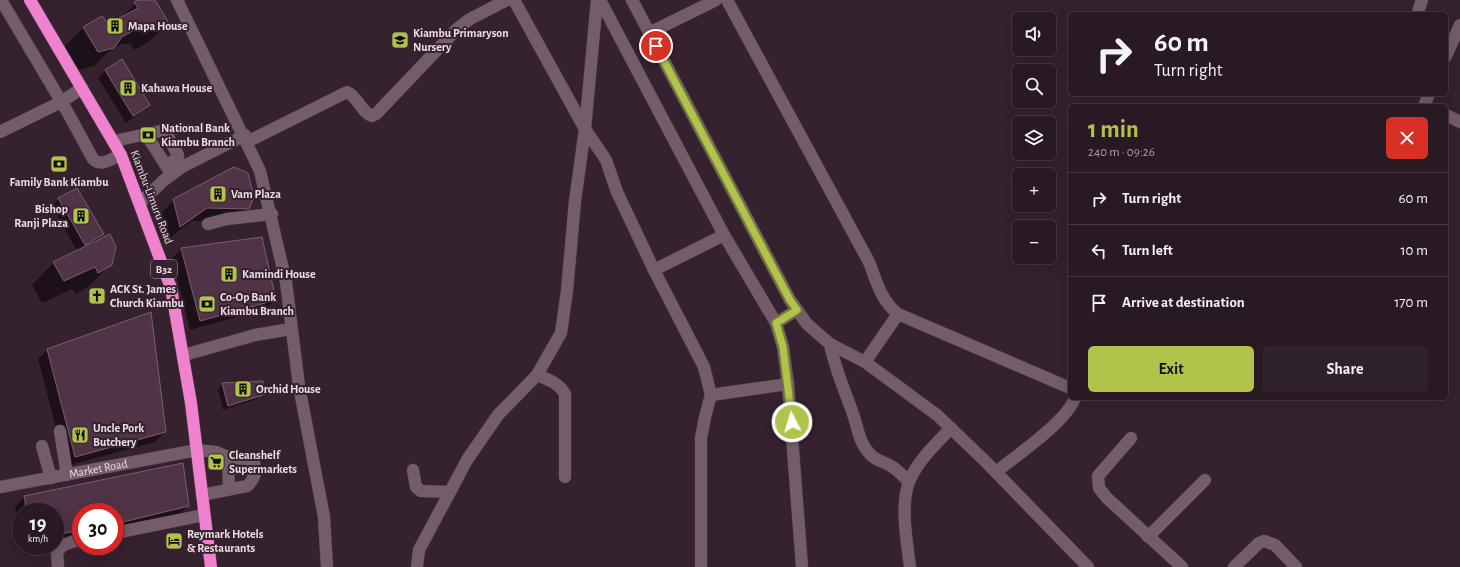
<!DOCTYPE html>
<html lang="en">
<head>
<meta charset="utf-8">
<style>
	body { margin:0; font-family:"Alegreya Sans",sans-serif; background:#30222b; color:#f1f3f6; height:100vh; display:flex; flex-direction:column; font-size:15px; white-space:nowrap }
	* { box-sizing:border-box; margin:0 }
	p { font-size:13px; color:#a5a0a6 }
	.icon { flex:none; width:22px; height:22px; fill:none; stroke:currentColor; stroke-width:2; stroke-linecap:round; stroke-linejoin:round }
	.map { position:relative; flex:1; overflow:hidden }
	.side { position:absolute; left:1068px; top:104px; width:380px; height:296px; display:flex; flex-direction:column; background:#281923; border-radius:6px; box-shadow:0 4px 16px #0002,0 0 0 1px #443841 }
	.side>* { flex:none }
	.guide { position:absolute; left:1068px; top:12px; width:380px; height:84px; border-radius:6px; box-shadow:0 4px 16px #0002,0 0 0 1px #443841; background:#281923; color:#f1f3f6; overflow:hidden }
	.fabs { position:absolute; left:1012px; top:12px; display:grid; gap:8px }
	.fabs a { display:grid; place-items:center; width:44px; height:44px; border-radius:6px; background:#281923; box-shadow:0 4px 16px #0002,0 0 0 1px #443841; font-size:20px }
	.speed { position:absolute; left:12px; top:503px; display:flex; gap:8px; font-size:20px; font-weight:700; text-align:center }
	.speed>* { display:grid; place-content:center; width:52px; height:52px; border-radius:50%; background:#281923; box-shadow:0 4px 16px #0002,0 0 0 1px #443841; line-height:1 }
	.speed small { font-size:10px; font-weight:400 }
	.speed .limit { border:6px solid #d22; background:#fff; color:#111 }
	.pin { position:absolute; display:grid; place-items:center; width:34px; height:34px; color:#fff; margin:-17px; border:2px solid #fff; border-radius:50%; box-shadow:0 1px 4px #0007 }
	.me { position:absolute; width:44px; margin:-22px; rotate:355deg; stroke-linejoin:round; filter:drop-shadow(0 0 3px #0008) }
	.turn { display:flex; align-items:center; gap:14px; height:84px; padding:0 20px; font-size:18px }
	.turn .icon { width:52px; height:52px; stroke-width:2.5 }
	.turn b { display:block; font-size:28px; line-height:34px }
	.round { display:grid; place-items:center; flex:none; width:42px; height:42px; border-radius:6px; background:#30222b }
	.summary { display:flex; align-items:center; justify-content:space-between; height:68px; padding:0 20px }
	h1 { font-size:24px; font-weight:600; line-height:30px; color:#b2c34c }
	.primary-button { display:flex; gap:8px; margin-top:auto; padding:8px 20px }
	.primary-button a { flex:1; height:46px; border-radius:6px; background:#b2c34c; color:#111; font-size:16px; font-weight:600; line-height:46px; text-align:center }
	.primary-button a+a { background:#30222b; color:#f1f3f6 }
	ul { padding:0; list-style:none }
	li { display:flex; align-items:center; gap:12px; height:52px; padding:0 20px; border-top:1px solid #443841 }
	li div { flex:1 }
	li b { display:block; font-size:15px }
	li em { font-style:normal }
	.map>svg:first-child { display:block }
</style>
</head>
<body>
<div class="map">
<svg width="1460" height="567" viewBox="0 0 1460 567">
	<rect width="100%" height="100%" fill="#36212f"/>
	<g fill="#0007">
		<path d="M140,0H154L168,23L150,41L135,50L130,44H121L109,51L94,66L79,70L65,46L83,28L108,25L119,19Z"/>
		<path d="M122,60L149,105L126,123L98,78L105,71Z"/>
		<path d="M59,199L103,234L95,242L111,264L88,287L76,294L72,289L42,303L32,285L54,262L77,251L52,206Z"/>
		<path d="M174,200L248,208L234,222L192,221L167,240L160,214Z"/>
		<path d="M182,249L275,300L266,309L190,330L172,258Z"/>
		<path d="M48,350L165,432L155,442L66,466L38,359Z"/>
		<path d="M223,384L262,394L257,399L223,410L218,389Z"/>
		<path d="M24,497L188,506L178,516L115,531V512H81V537L55,542V512H21V535L15,507Z"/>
	</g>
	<g fill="#503346" stroke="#78606f">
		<path d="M138,0H155L169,23L154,32L149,25L141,26L122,37L114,48L98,52L83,27L102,16L108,24L138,8L134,2Z"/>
		<path d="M122,59L150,105L133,116L105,70Z"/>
		<path d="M234,167L248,173L254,197L249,209L207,208L180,227L173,199Z"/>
		<path d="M77,188L104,234L85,245L58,198Z"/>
		<path d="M110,234L116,247L112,265L98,273L95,267L64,281L53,262Z"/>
		<path d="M262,237L276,300L200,321L181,248Z"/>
		<path d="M151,312L166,432L75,457L47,349Z"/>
		<path d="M263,381V395L228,406L222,383Z"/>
		<path d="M183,463L189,506L115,524V512H81V530L55,535V512H27L24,496Z"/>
	</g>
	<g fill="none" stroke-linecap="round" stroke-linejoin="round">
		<g stroke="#4e3d49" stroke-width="13">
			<g id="minor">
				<path d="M1,0L68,113L93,159C101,167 111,159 121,155"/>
				<path d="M177,0L260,171L286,282L299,386L324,517L327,567"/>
				<path d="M514,0L585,129L606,160L617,192L654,270L704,367L711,395L705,417L701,438V567"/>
				<path d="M600,0L724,235L776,323L783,347L788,384L802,567"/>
				<path d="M632,0L790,300L807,324L830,344L865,362L937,415L986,462L1088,567"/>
				<path d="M727,0L869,262C876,280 881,301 898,314L1070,388"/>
				<path d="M1418,12L1422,0"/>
				<path d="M649,33L716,0"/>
				<path d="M1446,56L1460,25"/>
				<path d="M1424,106L1429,94"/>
				<path d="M1446,115L1460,122"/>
				<path d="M0,132L61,102L82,88"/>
				<path d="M146,134L170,172"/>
				<path d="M114,141L161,131L167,135L178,155V158L167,165"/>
				<path d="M247,142L347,92C358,97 361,112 372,116L376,114L457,29L470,19L507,0"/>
				<path d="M140,203L163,181L182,167L245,135"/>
				<path d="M208,224L227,219L272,214"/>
				<path d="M654,270L724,235"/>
				<path d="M776,323L797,310"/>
				<path d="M830,344C835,369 845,391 853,414C858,428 859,443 870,454C876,461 883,461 891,466C898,470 903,476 909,482"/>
				<path d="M184,355L255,335L291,329"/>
				<path d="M865,362L898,314"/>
				<path d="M537,375C549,380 559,383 565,394V477"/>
				<path d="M711,395L788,384"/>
				<path d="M60,431L67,475"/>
				<path d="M1131,438L1098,476L1099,488L1107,498L1182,567"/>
				<path d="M42,446L51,478"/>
				<path d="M228,457L229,488"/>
				<path d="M413,470L416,487L421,491L449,492"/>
				<path d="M996,472C1017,455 1066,422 1075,398"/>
				<path id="s1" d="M0,487L197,450L216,452L228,457L253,460C257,470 255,479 247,486L202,495"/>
				<path d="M115,533L204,515"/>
				<path d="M1148,537L1205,480"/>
				<path d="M58,567L57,552L63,545L81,539"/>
				<path d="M417,567L419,550L467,460L498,415L537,375L561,333L567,291L575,201L585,129L597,0"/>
				<path d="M910,567C907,542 900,506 909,482C917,461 936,444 951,428"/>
				<path d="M1234,567L1259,543L1264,541L1275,545L1296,567"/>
			</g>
		</g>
		<g stroke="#4e3d49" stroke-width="13">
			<path id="highway" d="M30,0L121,155L171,288L191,403L211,567"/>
		</g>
		<use href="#minor" stroke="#745c6b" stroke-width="12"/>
		<use href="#highway" stroke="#f081ce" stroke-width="12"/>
	</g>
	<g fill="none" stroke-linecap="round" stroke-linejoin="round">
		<g stroke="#747f31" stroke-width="10">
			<path id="route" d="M656,46L790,300L797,310L776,323L783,347L792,422"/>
		</g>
		<use href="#route" stroke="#b2c34c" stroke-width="7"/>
	</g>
	<defs>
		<g id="building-square" transform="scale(0.9)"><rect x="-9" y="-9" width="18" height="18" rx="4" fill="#b2c34c" stroke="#36212f"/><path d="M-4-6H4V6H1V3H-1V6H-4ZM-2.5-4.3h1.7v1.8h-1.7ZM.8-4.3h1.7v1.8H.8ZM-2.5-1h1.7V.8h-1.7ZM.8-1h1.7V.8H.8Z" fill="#111"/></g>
		<g id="school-square" transform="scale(0.9)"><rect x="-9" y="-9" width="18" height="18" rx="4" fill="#b2c34c" stroke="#36212f"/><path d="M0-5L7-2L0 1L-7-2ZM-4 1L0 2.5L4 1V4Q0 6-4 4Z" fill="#111"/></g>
		<g id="bank-square" transform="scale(0.9)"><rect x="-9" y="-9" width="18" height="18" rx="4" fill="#b2c34c" stroke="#36212f"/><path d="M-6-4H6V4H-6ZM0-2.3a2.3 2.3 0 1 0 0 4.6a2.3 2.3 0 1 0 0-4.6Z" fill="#111"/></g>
		<g id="church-square" transform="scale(0.9)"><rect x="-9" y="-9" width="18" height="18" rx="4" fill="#b2c34c" stroke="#36212f"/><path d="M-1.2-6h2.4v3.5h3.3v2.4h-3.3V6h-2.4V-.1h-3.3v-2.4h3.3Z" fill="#111"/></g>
		<g id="restaurant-square" transform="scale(0.9)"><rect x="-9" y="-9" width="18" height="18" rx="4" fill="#b2c34c" stroke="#36212f"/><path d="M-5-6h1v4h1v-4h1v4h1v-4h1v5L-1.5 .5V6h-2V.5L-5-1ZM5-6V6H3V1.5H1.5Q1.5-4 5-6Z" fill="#111"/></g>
		<g id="supermarket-square" transform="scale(0.9)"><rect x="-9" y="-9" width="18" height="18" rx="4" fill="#b2c34c" stroke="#36212f"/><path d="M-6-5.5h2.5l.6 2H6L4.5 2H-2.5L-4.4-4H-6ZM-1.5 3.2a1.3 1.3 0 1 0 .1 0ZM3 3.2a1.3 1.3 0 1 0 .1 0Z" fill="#111"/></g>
		<g id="hotel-square" transform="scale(0.9)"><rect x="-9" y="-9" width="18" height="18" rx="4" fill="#b2c34c" stroke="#36212f"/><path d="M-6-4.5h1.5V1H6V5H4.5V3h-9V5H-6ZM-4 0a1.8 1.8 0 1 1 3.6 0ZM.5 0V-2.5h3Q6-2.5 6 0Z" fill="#111"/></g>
	</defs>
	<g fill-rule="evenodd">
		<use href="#building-square" x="115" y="26"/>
		<use href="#school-square" x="400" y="40"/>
		<use href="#building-square" x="128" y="88"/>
		<use href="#bank-square" x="148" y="135"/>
		<use href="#bank-square" x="59" y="164"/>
		<use href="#building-square" x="218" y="194"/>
		<use href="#building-square" x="81" y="216"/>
		<use href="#building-square" x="229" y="274"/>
		<use href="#church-square" x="97" y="296"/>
		<use href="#bank-square" x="207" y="304"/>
		<use href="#building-square" x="243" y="389"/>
		<use href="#restaurant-square" x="80" y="435"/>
		<use href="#supermarket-square" x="216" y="462"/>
		<use href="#hotel-square" x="174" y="541"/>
	</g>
	<g text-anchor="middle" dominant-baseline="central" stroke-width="4" stroke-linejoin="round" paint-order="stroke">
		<rect fill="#36212f" stroke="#b5a5af" stroke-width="1" x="151" y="260" width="26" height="18" rx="3"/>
		<g font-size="11" font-weight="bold" fill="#ecdee6">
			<text x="164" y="269">B32</text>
		</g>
		<g font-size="12" font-weight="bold" fill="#ecdee6" stroke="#36212f" text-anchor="start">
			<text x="128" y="26">Mapa House</text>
			<text x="413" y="33">Kiambu Primaryson<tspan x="413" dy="14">Nursery</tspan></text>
			<text x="141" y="88">Kahawa House</text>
			<text x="161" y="128">National Bank<tspan x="161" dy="14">Kiambu Branch</tspan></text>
			<text x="59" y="182" text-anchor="middle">Family Bank Kiambu</text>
			<text x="231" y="194">Vam Plaza</text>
			<text x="68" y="209" text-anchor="end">Bishop<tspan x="68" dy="14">Ranji Plaza</tspan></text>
			<text x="242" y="274">Kamindi House</text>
			<text x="110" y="289">ACK St. James<tspan x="110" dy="14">Church Kiambu</tspan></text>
			<text x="220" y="297">Co-Op Bank<tspan x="220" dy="14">Kiambu Branch</tspan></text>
			<text x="256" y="389">Orchid House</text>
			<text x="93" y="428">Uncle Pork<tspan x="93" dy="14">Butchery</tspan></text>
			<text x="229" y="455">Cleanshelf<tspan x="229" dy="14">Supermarkets</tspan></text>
			<text x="187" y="534">Reymark Hotels<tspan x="187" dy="14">&amp; Restaurants</tspan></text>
		</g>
		<g font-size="12" fill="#ecdee6" stroke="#36212f">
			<text transform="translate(152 197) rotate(69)">Kiambu-Limuru Road</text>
			<text stroke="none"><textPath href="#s1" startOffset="100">Market Road</textPath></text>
		</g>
	</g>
</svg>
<div class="fabs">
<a><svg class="icon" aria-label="sound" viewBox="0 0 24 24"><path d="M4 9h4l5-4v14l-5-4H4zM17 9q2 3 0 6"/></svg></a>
<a><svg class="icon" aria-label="search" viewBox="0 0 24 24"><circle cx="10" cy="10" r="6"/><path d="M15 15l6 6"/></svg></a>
<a><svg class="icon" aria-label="layers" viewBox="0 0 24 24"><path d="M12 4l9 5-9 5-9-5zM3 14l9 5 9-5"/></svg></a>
<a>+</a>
<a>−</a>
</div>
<div class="speed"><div>19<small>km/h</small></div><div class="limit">30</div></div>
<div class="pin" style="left:656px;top:46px;background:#d93025"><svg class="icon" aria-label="arrive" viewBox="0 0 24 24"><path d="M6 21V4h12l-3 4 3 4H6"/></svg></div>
<svg class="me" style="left:792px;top:422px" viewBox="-20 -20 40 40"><circle r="17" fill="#b2c34c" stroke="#fff" stroke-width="3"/><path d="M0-11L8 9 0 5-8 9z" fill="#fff"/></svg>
<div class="guide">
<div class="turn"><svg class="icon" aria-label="right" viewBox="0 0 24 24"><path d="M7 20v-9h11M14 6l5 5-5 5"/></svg><div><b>60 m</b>Turn right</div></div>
</div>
<section class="side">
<div class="summary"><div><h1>1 min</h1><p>240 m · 09:26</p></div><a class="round" style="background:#d93025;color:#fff"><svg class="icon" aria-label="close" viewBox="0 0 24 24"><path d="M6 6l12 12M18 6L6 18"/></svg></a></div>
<ul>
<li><svg class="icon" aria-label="right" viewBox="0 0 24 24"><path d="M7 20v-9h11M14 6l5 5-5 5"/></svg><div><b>Turn right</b></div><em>60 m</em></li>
<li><svg class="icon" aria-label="left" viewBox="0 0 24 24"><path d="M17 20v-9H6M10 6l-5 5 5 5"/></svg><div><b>Turn left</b></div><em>10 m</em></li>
<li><svg class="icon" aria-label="arrive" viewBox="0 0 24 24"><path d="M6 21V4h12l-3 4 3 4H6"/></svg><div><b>Arrive at destination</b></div><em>170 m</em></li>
</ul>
<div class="primary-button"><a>Exit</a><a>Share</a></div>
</section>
</div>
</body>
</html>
